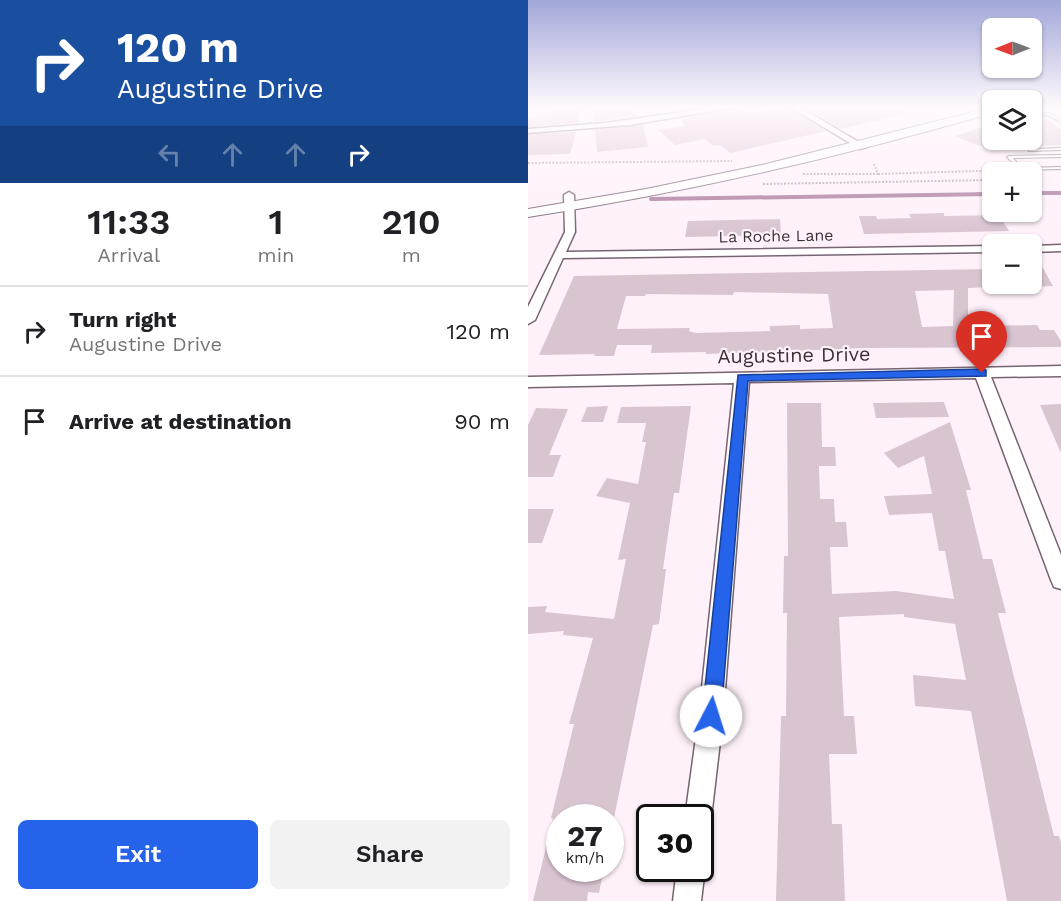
<!DOCTYPE html>
<html lang="en">
<head>
<meta charset="utf-8">
<style>
	body { margin:0; font-family:"Work Sans",sans-serif; background:#f2f2f2; color:#202124; height:100vh; display:flex; flex-direction:column; font-size:22px; white-space:nowrap }
	* { box-sizing:border-box; margin:0 }
	p { font-size:20px; color:#757577 }
	.icon { flex:none; width:33px; height:33px; fill:none; stroke:currentColor; stroke-width:2; stroke-linecap:round; stroke-linejoin:round }
	.map { position:relative; flex:1; overflow:hidden }
	.panel { display:flex; flex-direction:column; background:#fff; width:528px }
	.panel>* { flex:none }
	.hud { background:#1a4fa0; color:#fff; overflow:hidden }
	.needle { width:39px; rotate:269deg }
	.buttons { position:absolute; left:454px; top:18px; display:grid; gap:12px }
	.buttons a { display:grid; place-items:center; width:60px; height:60px; border-radius:9px; background:#fff; box-shadow:0 2px 4px #0004; font-size:30px }
	.speed { position:absolute; left:18px; top:804px; display:flex; gap:12px; font-size:30px; font-weight:700; text-align:center }
	.speed>* { display:grid; place-content:center; width:78px; height:78px; border-radius:50%; background:#fff; box-shadow:0 2px 4px #0004; line-height:1 }
	.speed small { font-size:15px; font-weight:400 }
	.speed .limit { border:3px solid #111; border-radius:9px; background:#fff; color:#111 }
	.pin { position:absolute; display:grid; place-items:center; width:51px; height:51px; color:#fff; margin:-62px -26px; border-radius:50% 50% 50% 0; rotate:-45deg; box-shadow:0 0 6px #0007 }
	.pin .icon { rotate:45deg }
	.me { position:absolute; width:66px; margin:-33px; rotate:5deg; stroke-linejoin:round; filter:drop-shadow(0 0 4px #0008) }
	.turn { display:flex; align-items:center; gap:21px; height:126px; padding:0 18px; font-size:27px }
	.turn .icon { width:78px; height:78px; stroke-width:2.5 }
	.turn b { display:block; font-size:42px; line-height:51px }
	.lanes { display:flex; align-items:center; height:57px; padding:0 18px; background:#0003; justify-content:center; gap:30px; direction:ltr }
	.lanes .off { opacity:.35 }
	.eta { display:flex; justify-content:space-evenly; align-items:center; height:102px; text-align:center }
	.eta b { font-size:36px; font-weight:600; line-height:42px }
	.primary-button { display:flex; gap:12px; margin-top:auto; padding:12px 18px }
	.primary-button a { flex:1; height:69px; border-radius:9px; background:#2563eb; color:#fff; font-size:24px; font-weight:600; line-height:69px; text-align:center }
	.primary-button a+a { background:#f2f2f2; color:#202124 }
	ul { padding:0; list-style:none }
	li { display:flex; align-items:center; gap:18px; height:90px; padding:0 18px; border-top:2px solid #e0e0e0 }
	li div { flex:1 }
	li b { display:block; font-size:22px }
	li em { font-style:normal }
	main { display:flex; flex:1; min-height:0 }
	.map>svg:first-child { display:block }
</style>
</head>
<body>
<main>
<section class="panel">
<div class="hud">
<div class="turn"><svg class="icon" aria-label="right" viewBox="0 0 24 24"><path d="M7 20v-9h11M14 6l5 5-5 5"/></svg><div><b>120 m</b>Augustine Drive</div></div>
<div class="lanes"><svg class="icon off" aria-label="left" viewBox="0 0 24 24"><path d="M17 20v-9H6M10 6l-5 5 5 5"/></svg><svg class="icon off" aria-label="ahead" viewBox="0 0 24 24"><path d="M12 20V5M6 11l6-6 6 6"/></svg><svg class="icon off" aria-label="ahead" viewBox="0 0 24 24"><path d="M12 20V5M6 11l6-6 6 6"/></svg><svg class="icon" aria-label="right" viewBox="0 0 24 24"><path d="M7 20v-9h11M14 6l5 5-5 5"/></svg></div>
</div>
<div class="eta">
<div><b>11:33</b><p>Arrival</p></div>
<div><b>1</b><p>min</p></div>
<div><b>210</b><p>m</p></div>
</div>
<ul>
<li><svg class="icon" aria-label="right" viewBox="0 0 24 24"><path d="M7 20v-9h11M14 6l5 5-5 5"/></svg><div><b>Turn right</b><p>Augustine Drive</p></div><em>120 m</em></li>
<li><svg class="icon" aria-label="arrive" viewBox="0 0 24 24"><path d="M6 21V4h12l-3 4 3 4H6"/></svg><div><b>Arrive at destination</b></div><em>90 m</em></li>
</ul>
<div class="primary-button"><a>Exit</a><a>Share</a></div>
</section>
<div class="map">
<svg width="533" height="901" viewBox="0 0 533 901">
	<rect width="100%" height="100%" fill="#fff1fa"/>
	<g fill="none" stroke-linecap="round" stroke-linejoin="round">
		<g stroke="#a87699" stroke-width="3">
			<path d="M504,193H533"/>
			<path d="M448,194H465"/>
		</g>
		<g stroke="#a87699" stroke-width="4">
			<path d="M504,193H533"/>
			<path d="M123,199L465,194"/>
		</g>
	</g>
	<g fill="#d9c4d2" fill-rule="evenodd">
		<path d="M31,107H53L50,123L0,127V118L24,115Z"/>
		<path d="M65,107H101L109,116L66,122Z"/>
		<path d="M210,107H216V114L260,108L298,131L202,153L193,145L185,146L177,139L147,145L130,130L157,126L153,119Z"/>
		<path d="M277,107H375L376,114L313,129Z"/>
		<path d="M519,120L533,129V145L515,146L504,140V122Z"/>
		<path d="M465,124V142L451,146L427,136Z"/>
		<path d="M115,125L120,147L69,152L67,130Z"/>
		<path d="M48,132L42,154L0,155V135Z"/>
		<path d="M416,213V216L471,215L481,231L336,234L331,216H348L349,219L383,218L381,214Z"/>
		<path d="M252,219L253,235L157,237L160,221Z"/>
		<path d="M504,254H507L525,286L504,287Z"/>
		<path d="M465,269V287L440,288V324L456,323L457,326L509,325L512,330H526L533,341V347L339,348L178,354V352L123,353L124,345H89L86,356H66L67,354L11,355L46,276ZM426,290L425,326L394,327L387,291ZM206,292L300,294L305,328L272,329V325L242,326V331L167,333L161,331L162,328L89,329L98,296H117L118,294L205,295Z"/>
		<path d="M416,402L421,417L348,418L345,403Z"/>
		<path d="M259,403H293L294,447H307L308,466H291L292,499H306L307,522H318L320,547H302L304,594L368,591L426,599L417,551H411L404,513L361,515L356,496L404,494L396,456L370,468L356,453L422,422L443,490H438L455,559H464L478,613H470L526,836H531L533,843V901H479L443,711L387,706L385,675L438,680L427,624L376,617V614L311,617L316,716H326L329,754H301L304,824H314L317,901H248L253,716H258L259,613H255L256,556H260Z"/>
		<path d="M533,404V453L512,405Z"/>
		<path d="M80,406L75,422H53L59,407Z"/>
		<path d="M163,406L151,493H146L135,569H138L131,624L125,625L86,818H26H32V868H76L71,893L60,892L59,901H5L25,818H23L46,724H41L65,638L35,635L36,631L0,634V607L19,606L17,612L86,619L98,559L90,560L102,503L68,496L79,478L110,484L118,442H114L118,423H89L93,407Z"/>
		<path d="M8,408L40,409L21,455H33L25,477H0V425Z"/>
		<path d="M0,509H26L14,543H0Z"/>
	</g>
	<g fill="none" stroke-linecap="round" stroke-linejoin="round">
		<g stroke="#776471" stroke-width="2">
			<g id="lane">
				<path d="M520,113L533,119V122L519,115L504,117V115Z"/>
				<path d="M448,114L465,119V121L448,116Z"/>
				<path d="M492,140H496L504,149L533,148V150L501,151Z"/>
				<path d="M533,155V157L485,158L493,168L533,167V169L492,170L479,157L481,156Z"/>
			</g>
		</g>
		<g stroke="#776471" stroke-width="3">
			<g id="street">
				<path d="M190,107H208L102,125L0,133V129L77,123Z"/>
				<path d="M262,107H272L339,147L332,149Z"/>
				<path d="M41,192L46,195L47,232L38,252L465,246V252L35,258L7,320L0,324V307L37,232L36,195Z"/>
				<path d="M533,245V251L504,252V246Z"/>
				<path d="M533,366V376L463,377L533,555V589L526,587L523,580L448,378L221,382L195,716L183,818L179,827L172,830V818H157L171,716L206,383L0,387V377Z"/>
				<path d="M172,858L177,868L173,901H145L149,868H172Z"/>
			</g>
		</g>
		<g stroke="#776471" stroke-width="2">
			<path id="secondary" d="M465,107V113C312,157 157,193 0,217V209L118,189L234,165Z"/>
		</g>
		<g stroke="#afa3ab" stroke-width="2" stroke-dasharray="2 1.5" stroke-linecap="butt">
			<path d="M0,163L204,161"/>
			<path d="M275,174H350L346,164"/>
			<path d="M350,174L481,170"/>
			<path d="M235,184L465,180"/>
		</g>
		<use href="#lane" fill="#fff" fill-rule="evenodd"/>
		<use href="#street" fill="#fff" fill-rule="evenodd"/>
		<use href="#secondary" fill="#fff" fill-rule="evenodd"/>
	</g>
	<linearGradient id="sky" x2="0" y2="1"><stop stop-color="#a1a7d9"/><stop offset="0.46" stop-color="#fff9fd"/><stop offset="1" stop-color="#fff9fd" stop-opacity="0"/></linearGradient>
	<rect width="533" height="233" fill="url(#sky)"/>
	<path fill="#2563eb" stroke="#184099" stroke-width="1.5" d="M454,369L458,370V376L220,381L193,716L190,723L183,726L177,723L174,716L210,375Z"/>
	<g text-anchor="middle" dominant-baseline="central" stroke-width="4.5" stroke-linejoin="round" paint-order="stroke">
		<g font-size="16" fill="#3b3238" stroke="#fff1fa">
			<text transform="translate(248 236) rotate(-1)">La Roche Lane</text>
		</g>
		<g font-size="20" fill="#3b3238" stroke="#fff1fa">
			<text transform="translate(266 355) rotate(-1)">Augustine Drive</text>
		</g>
	</g>
</svg>
<div class="buttons">
<a><svg class="needle" viewBox="-14 -14 28 28"><path d="M0-13l5 13h-10z" fill="#e53935"/><path d="M0 13l5-13h-10z" fill="#757577"/></svg></a>
<a><svg class="icon" aria-label="layers" viewBox="0 0 24 24"><path d="M12 4l9 5-9 5-9-5zM3 14l9 5 9-5"/></svg></a>
<a>+</a>
<a>−</a>
</div>
<div class="speed"><div>27<small>km/h</small></div><div class="limit">30</div></div>
<div class="pin" style="left:454px;top:373px;background:#d93025"><svg class="icon" aria-label="arrive" viewBox="0 0 24 24"><path d="M6 21V4h12l-3 4 3 4H6"/></svg></div>
<svg class="me" style="left:183px;top:716px" viewBox="-20 -20 40 40"><circle r="19" fill="#fff"/><path d="M0-13L10 11 0 6-10 11z" fill="#2563eb"/></svg>
</div>
</main>
</body>
</html>
